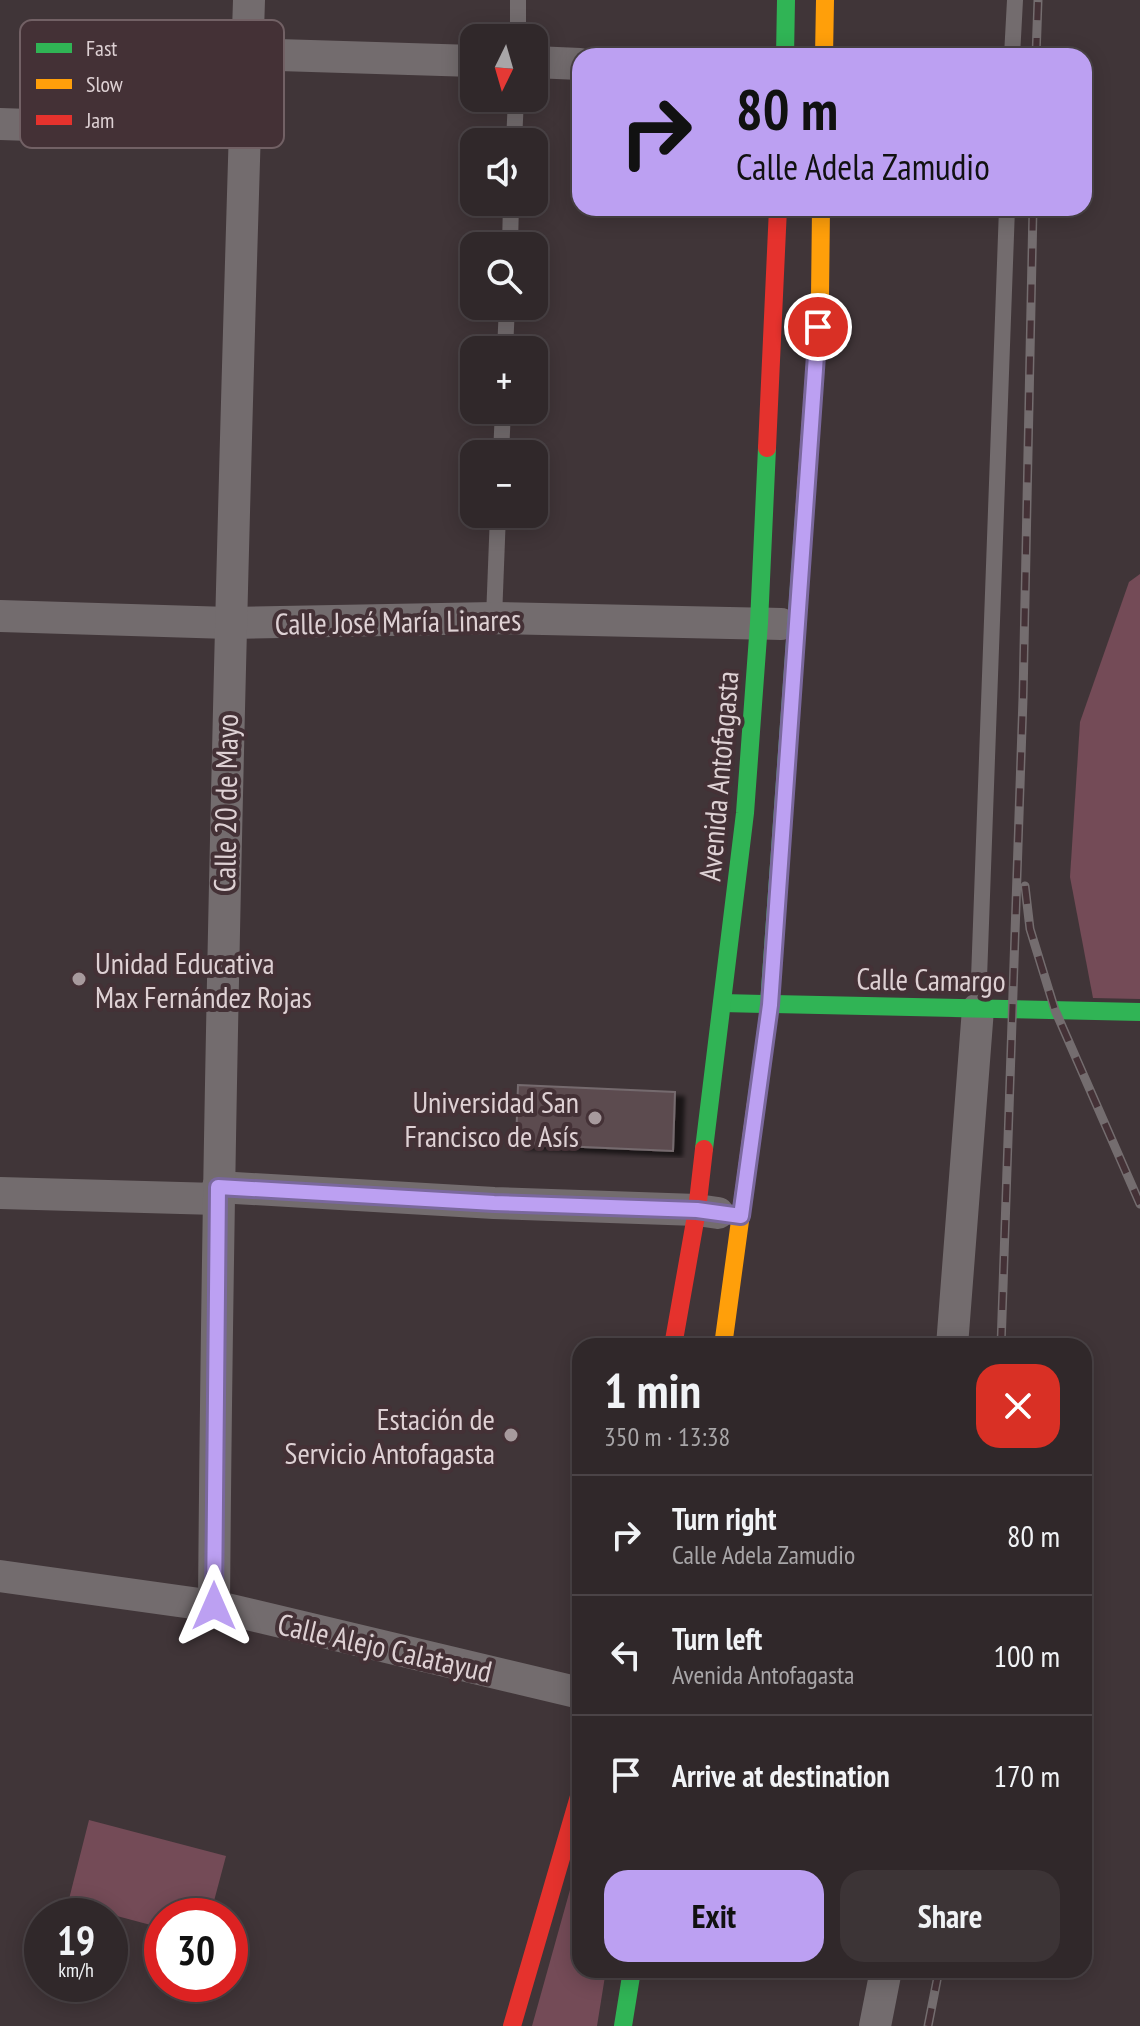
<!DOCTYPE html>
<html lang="en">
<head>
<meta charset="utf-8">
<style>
	body { margin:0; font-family:"PT Sans Narrow",sans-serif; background:#3c3436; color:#f1f3f6; height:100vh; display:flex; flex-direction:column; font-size:30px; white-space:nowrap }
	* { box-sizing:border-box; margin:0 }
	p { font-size:26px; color:#a8a6a8 }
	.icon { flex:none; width:44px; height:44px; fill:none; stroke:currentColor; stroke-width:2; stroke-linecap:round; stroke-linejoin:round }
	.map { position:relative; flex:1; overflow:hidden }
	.details { position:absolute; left:572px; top:1338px; width:520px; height:640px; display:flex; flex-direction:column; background:#30282a; border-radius:24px; box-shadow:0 4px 20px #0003,0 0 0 2px #4b4447 }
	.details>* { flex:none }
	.top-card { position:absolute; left:572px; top:48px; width:520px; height:168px; border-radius:24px; box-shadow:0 4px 20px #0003,0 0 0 2px #4b4447; background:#bca0f2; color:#111; overflow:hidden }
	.needle { width:52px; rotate:185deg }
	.tools { position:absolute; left:460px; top:24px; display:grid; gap:16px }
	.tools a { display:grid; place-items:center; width:88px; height:88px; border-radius:16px; background:#30282a; box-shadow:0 4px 20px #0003,0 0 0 2px #4b4447; font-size:40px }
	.speed { position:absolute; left:24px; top:1898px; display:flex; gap:16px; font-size:40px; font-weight:700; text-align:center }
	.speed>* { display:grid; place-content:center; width:104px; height:104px; border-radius:50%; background:#30282a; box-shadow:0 4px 20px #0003,0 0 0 2px #4b4447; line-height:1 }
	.speed small { font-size:20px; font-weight:400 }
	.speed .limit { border:12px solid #d22; background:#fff; color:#111 }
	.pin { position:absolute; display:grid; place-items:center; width:68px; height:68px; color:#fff; margin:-34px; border:4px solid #fff; border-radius:50%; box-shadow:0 2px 8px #0007 }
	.me { position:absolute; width:88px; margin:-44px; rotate:0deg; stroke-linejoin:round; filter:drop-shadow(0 0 6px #0008) }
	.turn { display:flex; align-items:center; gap:28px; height:168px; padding:0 32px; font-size:36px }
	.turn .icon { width:104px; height:104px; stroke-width:2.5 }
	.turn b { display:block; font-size:56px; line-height:68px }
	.round { display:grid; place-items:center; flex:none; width:84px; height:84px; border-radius:24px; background:#3c3436 }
	.head { display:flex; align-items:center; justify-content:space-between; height:136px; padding:0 32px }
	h1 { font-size:48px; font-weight:700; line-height:60px }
	.button { display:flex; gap:16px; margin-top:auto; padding:16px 32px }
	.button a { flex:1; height:92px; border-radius:24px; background:#bca0f2; color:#111; font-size:32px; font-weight:700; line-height:92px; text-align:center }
	.button a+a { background:#3c3436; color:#f1f3f6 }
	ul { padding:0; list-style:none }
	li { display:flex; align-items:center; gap:24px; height:120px; padding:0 32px; border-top:2px solid #4b4447 }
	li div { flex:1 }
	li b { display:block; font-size:30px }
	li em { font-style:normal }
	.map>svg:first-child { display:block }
</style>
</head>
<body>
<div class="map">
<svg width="1140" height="2026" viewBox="0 0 1140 2026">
	<defs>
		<filter id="shadow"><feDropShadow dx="9" dy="5" stdDeviation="2" flood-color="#0009"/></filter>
	</defs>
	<rect width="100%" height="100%" fill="#403538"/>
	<g fill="#744b57">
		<path d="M1140,574V999L1093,998L1070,877L1080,722L1129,582Z"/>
		<path d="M89,1820L226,1856L210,1916H162V1928L68,1903Z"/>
		<path d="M580,1854V1970H606L597,2026H532Z"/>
	</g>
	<path fill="#5c4b50" stroke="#756b6e" stroke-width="2" filter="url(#shadow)" d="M518,1085L675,1092L673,1151L516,1144Z"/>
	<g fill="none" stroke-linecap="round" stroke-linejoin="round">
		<g stroke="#736c6e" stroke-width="16">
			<path d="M518,38V0"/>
			<path d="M1012,56L1015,0"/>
			<path d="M514,142L516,98"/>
			<path d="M510,246L511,202"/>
			<path d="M505,350L507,306"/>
			<path d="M501,454L503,410"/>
			<path d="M494,618L498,514"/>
			<path d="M978,1006L1007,208"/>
		</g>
		<g stroke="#736c6e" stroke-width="32">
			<path d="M247,54L474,61"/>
			<path d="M534,62L580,64"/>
			<path d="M0,124L244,132"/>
			<path d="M0,616L229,623L494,618L781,624"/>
			<path d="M218,1187L494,1203L697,1210L718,1213"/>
			<path d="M0,1193L217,1199"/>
			<path d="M952,1346L978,1009"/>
			<path d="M0,1576L214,1606L580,1693"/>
			<path d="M214,1606C218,1071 232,535 249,0"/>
			<path d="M875,2026L886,1970"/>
		</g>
		<g stroke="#30b455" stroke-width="18">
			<path d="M785,56L786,0"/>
			<path d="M722,1003L1140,1012"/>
			<path d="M756,1103L768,1017L804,516"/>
			<path d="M704,1149L745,813L759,623L767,448"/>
			<path d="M623,2026L632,1970"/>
		</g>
		<g stroke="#ff9f0a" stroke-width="18">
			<path d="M824,56L825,0"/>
			<path d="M804,516L820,297L821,208"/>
			<path d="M723,1346L756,1103"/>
		</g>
		<g stroke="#e5322d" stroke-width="18">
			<path d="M767,448L778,208"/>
			<path d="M673,1346L697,1210L704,1149"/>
			<path d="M512,2026L580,1793"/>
		</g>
		<g stroke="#746d6f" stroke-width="9">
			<g id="rail">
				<path d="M1036,56L1038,0"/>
				<path d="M1025,886L1030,929L1055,1010L1140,1204"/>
				<path d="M1001,1346L1023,698L1033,208"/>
				<path d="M928,2026L939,1970"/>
			</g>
		</g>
		<use href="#rail" stroke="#443136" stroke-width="6" stroke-dasharray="18" stroke-linecap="butt"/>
	</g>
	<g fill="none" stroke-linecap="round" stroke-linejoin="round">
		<g stroke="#7a689d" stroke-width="20">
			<path id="route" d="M214,1606L218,1187L494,1203L697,1210L741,1216L770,1005L818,327"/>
		</g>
		<use href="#route" stroke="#bca0f2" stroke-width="14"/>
	</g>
	<g fill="#a79a9d" stroke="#443136" stroke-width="3">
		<circle cx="79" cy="979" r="8"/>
		<circle cx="595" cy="1118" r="8"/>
		<circle cx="511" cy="1435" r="8"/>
	</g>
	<g text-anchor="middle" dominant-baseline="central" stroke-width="8" stroke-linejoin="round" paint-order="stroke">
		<g font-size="30" fill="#ded1d4" stroke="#443136">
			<text transform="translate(398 621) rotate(-1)">Calle José María Linares</text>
			<text transform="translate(718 776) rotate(-85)">Avenida Antofagasta</text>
			<text transform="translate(225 803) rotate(-89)">Calle 20 de Mayo</text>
			<text transform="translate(931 979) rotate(1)">Calle Camargo</text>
			<text transform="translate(385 1647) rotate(13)">Calle Alejo Calatayud</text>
		</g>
		<g font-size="30" fill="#ded1d4" stroke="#443136" text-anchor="end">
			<text x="95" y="962" text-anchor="start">Unidad Educativa<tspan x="95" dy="34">Max Fernández Rojas</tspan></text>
			<text x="579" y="1101">Universidad San<tspan x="579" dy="34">Francisco de Asís</tspan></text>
			<text x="495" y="1418">Estación de<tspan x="495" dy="34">Servicio Antofagasta</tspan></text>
		</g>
	</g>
	<rect x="20" y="20" width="264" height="128" rx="12" fill="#443136" stroke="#726165" stroke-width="2"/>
	<rect x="36" y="43" width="36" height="10" fill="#30b455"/>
	<rect x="36" y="79" width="36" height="10" fill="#ff9f0a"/>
	<rect x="36" y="115" width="36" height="10" fill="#e5322d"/>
	<g font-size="22" fill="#ded1d4">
		<text x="86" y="56">Fast</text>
		<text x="86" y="92">Slow</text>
		<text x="86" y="128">Jam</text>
	</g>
</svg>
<div class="tools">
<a><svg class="needle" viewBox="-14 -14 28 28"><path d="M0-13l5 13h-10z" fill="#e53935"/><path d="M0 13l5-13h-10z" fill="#a8a6a8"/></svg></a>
<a><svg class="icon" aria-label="sound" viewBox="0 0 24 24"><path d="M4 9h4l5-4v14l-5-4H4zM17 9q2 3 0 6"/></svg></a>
<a><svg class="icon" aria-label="search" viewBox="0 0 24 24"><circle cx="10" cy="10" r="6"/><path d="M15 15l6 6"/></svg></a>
<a>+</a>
<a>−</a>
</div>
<div class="speed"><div>19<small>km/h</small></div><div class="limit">30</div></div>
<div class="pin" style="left:818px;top:327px;background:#d93025"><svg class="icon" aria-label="arrive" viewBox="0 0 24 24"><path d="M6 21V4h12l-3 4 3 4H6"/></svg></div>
<svg class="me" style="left:214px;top:1606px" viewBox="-20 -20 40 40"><path d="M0-17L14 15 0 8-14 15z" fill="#bca0f2" stroke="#fff" stroke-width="4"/></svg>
<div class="top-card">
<div class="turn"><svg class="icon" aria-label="right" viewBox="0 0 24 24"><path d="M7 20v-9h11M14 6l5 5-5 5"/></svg><div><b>80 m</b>Calle Adela Zamudio</div></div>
</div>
<section class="details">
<div class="head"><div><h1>1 min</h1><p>350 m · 13:38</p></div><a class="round" style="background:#d93025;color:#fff"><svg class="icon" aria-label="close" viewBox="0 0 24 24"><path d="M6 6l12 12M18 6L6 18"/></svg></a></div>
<ul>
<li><svg class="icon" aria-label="right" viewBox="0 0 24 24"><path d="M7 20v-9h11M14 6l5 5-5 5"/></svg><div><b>Turn right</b><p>Calle Adela Zamudio</p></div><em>80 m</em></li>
<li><svg class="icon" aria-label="left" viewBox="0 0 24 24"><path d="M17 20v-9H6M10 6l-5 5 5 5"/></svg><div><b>Turn left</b><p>Avenida Antofagasta</p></div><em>100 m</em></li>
<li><svg class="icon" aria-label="arrive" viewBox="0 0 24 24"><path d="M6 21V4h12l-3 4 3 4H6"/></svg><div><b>Arrive at destination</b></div><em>170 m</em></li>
</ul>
<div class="button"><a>Exit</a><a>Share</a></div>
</section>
</div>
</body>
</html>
